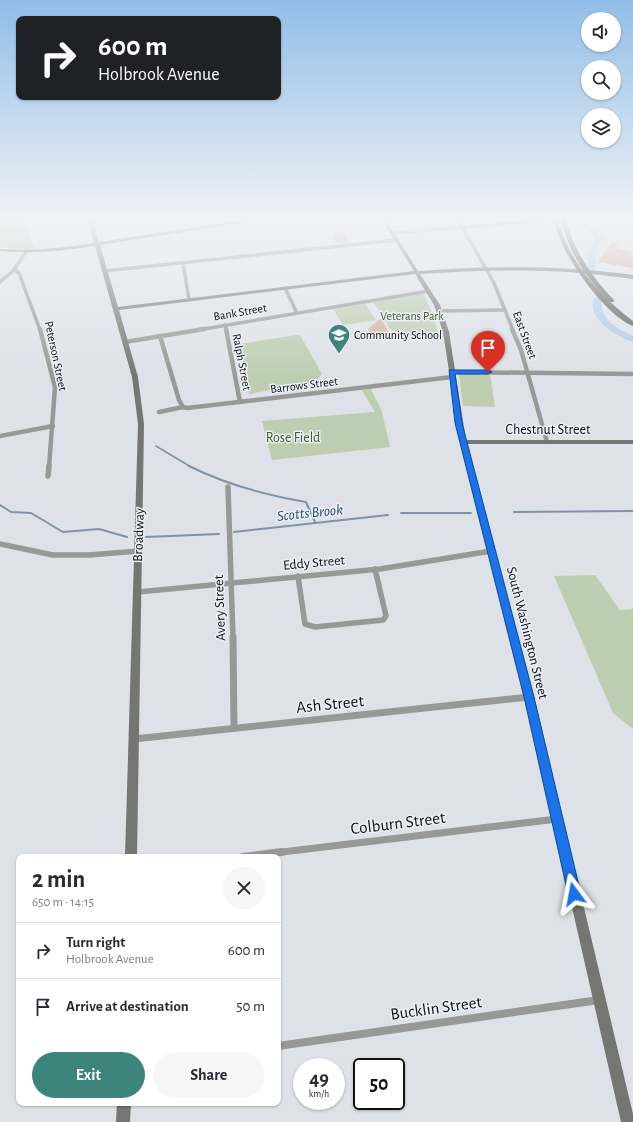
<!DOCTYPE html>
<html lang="en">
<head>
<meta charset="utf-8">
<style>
	body { margin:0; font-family:"Alegreya Sans",sans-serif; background:#f7f7f7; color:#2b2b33; height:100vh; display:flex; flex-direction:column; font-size:15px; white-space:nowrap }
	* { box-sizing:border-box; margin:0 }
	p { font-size:13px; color:#7c7c81 }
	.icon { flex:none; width:22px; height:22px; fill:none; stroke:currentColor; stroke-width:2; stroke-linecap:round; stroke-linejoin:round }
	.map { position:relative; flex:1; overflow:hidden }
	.panel { position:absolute; left:16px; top:854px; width:265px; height:252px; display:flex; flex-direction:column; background:#fff; border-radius:8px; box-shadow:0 1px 3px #0004 }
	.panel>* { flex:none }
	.hud { position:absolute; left:16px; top:16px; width:265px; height:84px; border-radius:8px; box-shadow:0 1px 3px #0004; background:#202124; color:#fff; overflow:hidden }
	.buttons { position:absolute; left:581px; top:12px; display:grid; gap:8px }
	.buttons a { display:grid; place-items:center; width:40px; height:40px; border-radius:50%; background:#fff; box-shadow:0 1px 3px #0004; font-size:20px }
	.speed { position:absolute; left:293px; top:1058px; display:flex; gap:8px; font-size:20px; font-weight:700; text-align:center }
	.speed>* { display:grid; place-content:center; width:52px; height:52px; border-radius:50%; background:#fff; box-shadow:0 1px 3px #0004; line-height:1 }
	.speed small { font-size:10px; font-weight:400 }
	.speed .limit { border:2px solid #111; border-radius:6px; background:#fff; color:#111 }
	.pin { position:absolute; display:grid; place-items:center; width:34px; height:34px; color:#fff; margin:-41px -17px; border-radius:50% 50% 50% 0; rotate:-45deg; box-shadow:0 0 4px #0007 }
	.pin .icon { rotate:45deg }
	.me { position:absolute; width:44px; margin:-22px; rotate:347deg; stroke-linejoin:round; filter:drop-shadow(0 0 3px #0008) }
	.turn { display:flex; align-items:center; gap:14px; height:84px; padding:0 16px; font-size:18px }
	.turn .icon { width:52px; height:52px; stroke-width:2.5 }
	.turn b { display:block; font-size:28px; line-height:34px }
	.round { display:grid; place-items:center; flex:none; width:42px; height:42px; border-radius:21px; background:#f7f7f7 }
	.headline { display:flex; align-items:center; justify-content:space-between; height:68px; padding:0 16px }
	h1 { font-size:24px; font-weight:700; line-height:30px }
	.cta { display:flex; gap:8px; margin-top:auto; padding:8px 16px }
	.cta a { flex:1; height:46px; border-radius:24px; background:#3d847d; color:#fff; font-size:16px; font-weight:700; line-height:46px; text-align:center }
	.cta a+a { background:#f7f7f7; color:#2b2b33 }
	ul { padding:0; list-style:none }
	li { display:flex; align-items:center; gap:12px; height:56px; padding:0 16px; border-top:1px solid #e1e1e2 }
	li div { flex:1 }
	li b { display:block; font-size:15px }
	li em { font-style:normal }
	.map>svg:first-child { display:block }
</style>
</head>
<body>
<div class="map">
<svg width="633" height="1122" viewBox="0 0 633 1122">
	<rect width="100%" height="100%" fill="#dee2e8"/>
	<g fill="#bccdb0">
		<path d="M0,220H23L36,250L0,247Z"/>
		<path d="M420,294L424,295L434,317L438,333L435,336H403L396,333L389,328L379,310L372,302Z"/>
		<path d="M365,304L376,320L343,325L333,309Z"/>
		<path d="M296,335H300L322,374L316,382L249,394L240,344Z"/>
		<path d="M460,374H490L495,407L463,406L459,376Z"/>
		<path d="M371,389L382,412L390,447L272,460L262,421L375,412L362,390Z"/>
		<path d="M595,575L620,610L633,609V729L613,713L554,576Z"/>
	</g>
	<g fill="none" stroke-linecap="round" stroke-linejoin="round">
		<path stroke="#7e93a8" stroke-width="1.5" d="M156,446L191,467"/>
		<g stroke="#7e93a8" stroke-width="2">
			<path d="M189,466C227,485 265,495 306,502L315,522"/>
			<path d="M0,505L11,512L31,513L63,532L99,529L127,537"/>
			<path d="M514,512L633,511"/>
			<path d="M401,513H471"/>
			<path d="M234,532L388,515"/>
			<path d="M146,537L219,534"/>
		</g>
		<g fill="#afcce8" fill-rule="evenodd">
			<path d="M578,220H584L603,238L596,251L595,271H592L588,269V251L596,238L579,222Z"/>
			<path d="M594,298H600C602,303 601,309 604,314C609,325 623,331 633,336V342C617,337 586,319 594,298Z"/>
		</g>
	</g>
	<g fill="#d5b29d">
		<path d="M344,233L348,242L336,243L332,234Z"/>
		<path d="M611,242L618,243L615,248L633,252V268L598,262Z"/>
		<path d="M381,318L390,335L372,337L368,329Z"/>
	</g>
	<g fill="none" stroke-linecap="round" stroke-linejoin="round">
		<g stroke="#989996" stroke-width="3.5">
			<path d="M458,220L494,283L513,330"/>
			<path d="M393,233L549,220"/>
			<path d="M183,263L189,300"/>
			<path d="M15,270L19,273L40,330"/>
			<path d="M104,271L397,240"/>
			<path d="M0,282L12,272L26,252"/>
			<path d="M285,288L297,313"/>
			<path d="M439,311L505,310"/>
			<path d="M225,325L226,330"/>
			<path d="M198,330L429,291"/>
		</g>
		<g stroke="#989996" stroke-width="4.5">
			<path d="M40,329L55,387L49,467"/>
			<path d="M226,329L240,402"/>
			<path d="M512,329L521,350L547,442"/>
			<path d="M160,336L179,400L183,407"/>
			<path d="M125,342L204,329"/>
			<path d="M452,372L633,374"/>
			<path d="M159,412L183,407L187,408L452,377"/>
			<path d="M0,436L53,426"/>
		</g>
		<g stroke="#989996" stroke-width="5.5">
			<path d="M48,476L49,466"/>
			<path d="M228,487L233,638"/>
			<path d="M0,544L53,555H89L139,551"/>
			<path d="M298,576L305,624L315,627L383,620L386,616L375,569"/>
			<path d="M138,592L380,569L491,551"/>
		</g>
		<g stroke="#989996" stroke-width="7">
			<path d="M233,637L234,728"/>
			<path d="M134,739L529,697"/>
			<path d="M274,853L557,819"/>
		</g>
		<g stroke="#989996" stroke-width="8">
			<path d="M243,857L282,852"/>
			<path d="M278,1046L599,1000"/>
		</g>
		<g fill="#757672" fill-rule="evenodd">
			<path d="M88,220H92L99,242L210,225L248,220H260L100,245L118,307L414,271L382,220H386L418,271C490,266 562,265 633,275V279C562,268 491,269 420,274L440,305L449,332L466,440H633V444H467L534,697L633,1114V1122H621L524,697L460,442L443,332L434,305L415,274L119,310L138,377L144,424L137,857H125L138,424L132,377L95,246C61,251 35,254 0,251V249C34,251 61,248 94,243Z"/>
			<path d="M117,1103H131L130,1122H116Z"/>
		</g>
		<g fill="#5c5e59" fill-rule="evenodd">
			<path d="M554,220H559C566,259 602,298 633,321V326C604,315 558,250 554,220Z"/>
			<path d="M561,220H566C574,251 592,277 614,300V302H610C587,280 568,251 561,220Z"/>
		</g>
	</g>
	<linearGradient id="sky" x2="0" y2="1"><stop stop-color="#91bee8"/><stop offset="0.58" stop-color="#f0f2f5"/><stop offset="1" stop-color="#f0f2f5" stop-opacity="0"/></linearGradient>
	<rect width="633" height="377" fill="url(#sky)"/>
	<path fill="#1a73e8" stroke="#114b97" d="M449,370H488L492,372L488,374H455L462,423L534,697L581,894L579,899L574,901L570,899L568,894L524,697L455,423Z"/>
	<defs>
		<g id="school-pin" transform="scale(1.15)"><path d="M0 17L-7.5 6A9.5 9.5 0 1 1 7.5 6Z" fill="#3d847d" stroke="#ebeff5"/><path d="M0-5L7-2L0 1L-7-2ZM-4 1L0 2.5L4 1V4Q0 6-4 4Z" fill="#fff"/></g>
	</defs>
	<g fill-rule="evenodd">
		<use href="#school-pin" x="339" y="335"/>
	</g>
	<g text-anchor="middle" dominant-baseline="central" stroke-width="3" stroke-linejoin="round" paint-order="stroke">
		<g font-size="12" fill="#0d0f11" stroke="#ebeff5">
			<text transform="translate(240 312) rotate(-10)">Bank Street</text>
			<text transform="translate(525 335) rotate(70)">East Street</text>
			<text transform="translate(56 356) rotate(78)">Peterson Street</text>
			<text transform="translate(242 362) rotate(79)">Ralph Street</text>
			<text transform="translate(304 385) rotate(-7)">Barrows Street</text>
		</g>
		<g font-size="12" fill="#425c2c" stroke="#ebeff5">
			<text x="412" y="316">Veterans Park</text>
		</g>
		<g font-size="12" fill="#0d0f11" stroke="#ebeff5" text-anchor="start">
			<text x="354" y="335">Community School</text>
		</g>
		<g font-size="14" fill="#0d0f11" stroke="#ebeff5">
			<text x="548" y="430">Chestnut Street</text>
			<text transform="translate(139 535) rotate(-88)">Broadway</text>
			<text transform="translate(314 563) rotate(-5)">Eddy Street</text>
			<text transform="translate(220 608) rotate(-92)">Avery Street</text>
			<text transform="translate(527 633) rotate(76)">South Washington Street</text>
		</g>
		<g font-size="14" fill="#425c2c" stroke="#ebeff5">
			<text x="293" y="438">Rose Field</text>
		</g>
		<g font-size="15" font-style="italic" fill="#214c72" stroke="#ebeff5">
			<text transform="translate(310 513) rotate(-6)">Scotts Brook</text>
		</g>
		<g font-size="17" fill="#0d0f11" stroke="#ebeff5">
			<text transform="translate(330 704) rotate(-6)">Ash Street</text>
			<text transform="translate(398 823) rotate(-7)">Colburn Street</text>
			<text transform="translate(436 1008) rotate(-8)">Bucklin Street</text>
		</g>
	</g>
</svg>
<div class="buttons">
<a><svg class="icon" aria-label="sound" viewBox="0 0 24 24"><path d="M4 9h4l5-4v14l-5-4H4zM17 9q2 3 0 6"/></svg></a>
<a><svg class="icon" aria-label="search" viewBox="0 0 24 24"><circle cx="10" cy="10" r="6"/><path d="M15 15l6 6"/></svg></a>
<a><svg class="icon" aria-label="layers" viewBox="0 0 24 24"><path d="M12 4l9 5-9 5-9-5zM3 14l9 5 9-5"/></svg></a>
</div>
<div class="speed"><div>49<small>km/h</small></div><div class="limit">50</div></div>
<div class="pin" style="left:488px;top:372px;background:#d93025"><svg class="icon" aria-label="arrive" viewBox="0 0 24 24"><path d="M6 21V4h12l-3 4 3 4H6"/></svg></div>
<svg class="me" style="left:574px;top:894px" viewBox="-20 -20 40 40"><path d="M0-17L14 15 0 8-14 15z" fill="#1a73e8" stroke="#fff" stroke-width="4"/></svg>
<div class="hud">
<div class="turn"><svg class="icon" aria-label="right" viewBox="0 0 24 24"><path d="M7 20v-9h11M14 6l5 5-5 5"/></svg><div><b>600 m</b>Holbrook Avenue</div></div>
</div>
<section class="panel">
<div class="headline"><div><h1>2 min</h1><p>650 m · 14:15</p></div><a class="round"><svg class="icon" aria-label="close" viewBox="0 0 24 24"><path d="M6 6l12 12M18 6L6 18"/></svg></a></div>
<ul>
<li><svg class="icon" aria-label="right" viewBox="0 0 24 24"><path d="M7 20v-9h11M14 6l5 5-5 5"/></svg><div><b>Turn right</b><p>Holbrook Avenue</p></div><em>600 m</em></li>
<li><svg class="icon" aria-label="arrive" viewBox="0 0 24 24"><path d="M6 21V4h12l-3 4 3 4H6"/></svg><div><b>Arrive at destination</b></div><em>50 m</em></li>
</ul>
<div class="cta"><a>Exit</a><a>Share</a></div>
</section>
</div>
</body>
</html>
